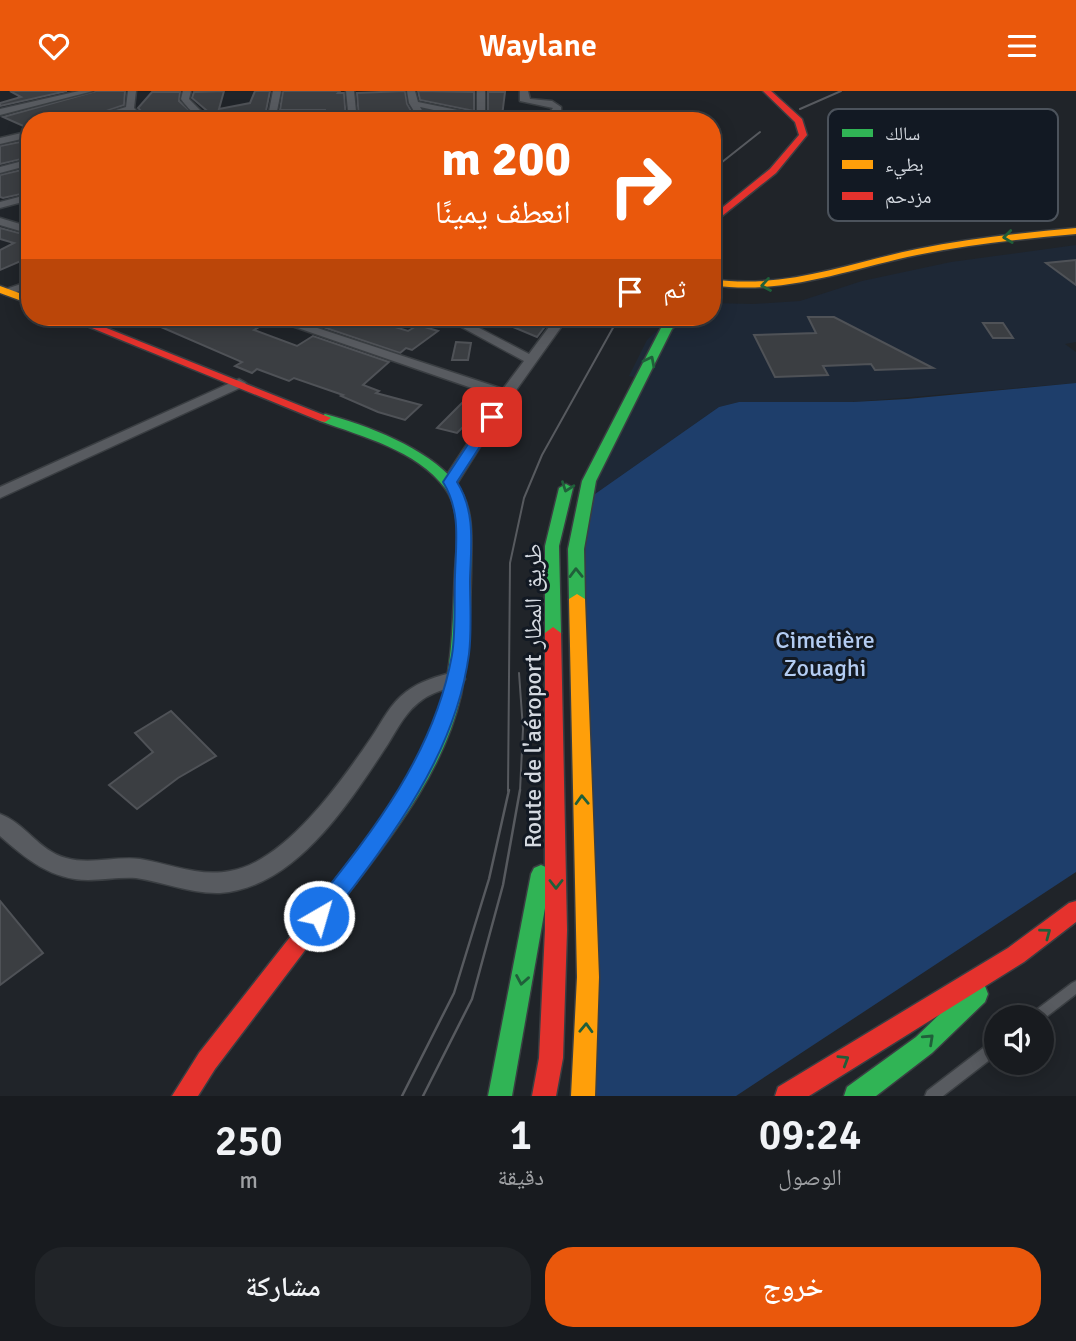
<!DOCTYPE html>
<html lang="ar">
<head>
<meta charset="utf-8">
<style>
	body { margin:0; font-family:Signika,"Noto Naskh Arabic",sans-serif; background:#212428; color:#f1f3f6; direction:rtl; height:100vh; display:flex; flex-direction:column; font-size:26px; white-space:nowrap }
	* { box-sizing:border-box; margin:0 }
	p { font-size:23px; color:#9fa1a4 }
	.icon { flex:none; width:38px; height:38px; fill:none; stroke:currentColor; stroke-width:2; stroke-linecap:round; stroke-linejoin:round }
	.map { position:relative; height:1005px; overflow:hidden; direction:ltr }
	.drawer { display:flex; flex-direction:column; background:#181b1f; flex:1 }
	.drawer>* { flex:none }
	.hud { position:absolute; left:21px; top:21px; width:700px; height:214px; border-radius:28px; box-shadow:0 4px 18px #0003,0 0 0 2px #36393d; direction:rtl; background:#ea580c; color:#fff; overflow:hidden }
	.tools { position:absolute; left:984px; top:914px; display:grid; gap:14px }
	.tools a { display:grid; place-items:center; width:70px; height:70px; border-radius:50%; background:#181b1f; box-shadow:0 4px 18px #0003,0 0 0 2px #36393d; font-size:35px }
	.pin { position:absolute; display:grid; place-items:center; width:60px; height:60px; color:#fff; margin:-30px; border-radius:14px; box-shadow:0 4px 10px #0006 }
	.me { position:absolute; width:77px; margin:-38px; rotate:38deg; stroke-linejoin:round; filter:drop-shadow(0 0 5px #0008) }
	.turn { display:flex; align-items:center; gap:24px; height:147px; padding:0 35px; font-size:32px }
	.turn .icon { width:91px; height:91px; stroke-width:2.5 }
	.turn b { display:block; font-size:49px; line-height:60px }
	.then { display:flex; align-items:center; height:66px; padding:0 35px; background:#0003; gap:14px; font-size:26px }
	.eta { display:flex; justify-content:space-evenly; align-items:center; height:119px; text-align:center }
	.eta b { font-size:42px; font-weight:600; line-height:49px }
	.action { display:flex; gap:14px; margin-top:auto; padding:14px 35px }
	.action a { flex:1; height:80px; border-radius:28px; background:#ea580c; color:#fff; font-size:28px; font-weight:600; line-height:80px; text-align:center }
	.action a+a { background:#212428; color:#f1f3f6 }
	header { display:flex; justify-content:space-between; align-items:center; height:91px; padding:0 35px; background:#ea580c; color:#fff; font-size:32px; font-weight:600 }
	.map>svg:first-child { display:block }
</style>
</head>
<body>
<header><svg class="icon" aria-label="menu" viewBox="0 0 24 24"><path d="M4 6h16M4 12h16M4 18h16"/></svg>Waylane<svg class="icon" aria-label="heart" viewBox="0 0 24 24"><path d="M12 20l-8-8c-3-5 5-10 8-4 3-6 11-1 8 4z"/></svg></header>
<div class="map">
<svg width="1076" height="1005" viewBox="0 0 1076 1005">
	<rect width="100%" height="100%" fill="#202429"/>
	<path fill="#1e2836" d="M1076,154V251L1065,253L1076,261V292L853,311H739L719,316L585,410L638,287L629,285L647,249L671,226H712V212L754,213L800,210L862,190L951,171Z"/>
	<path fill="#1e3e6b" d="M1076,292V781L736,1005H586L585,410L719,316L739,311H853L907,308Z"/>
	<g fill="#3b3e42" stroke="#4f5257" stroke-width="2">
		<path d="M10,0H67L0,15V12L21,6Z"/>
		<path d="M96,0H125L124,14L77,30H30V38L3,26Z"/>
		<path d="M224,0L219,18L250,12L255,0H270L264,30H219L192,7L194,1Z"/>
		<path d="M283,0H340L338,2H344L346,30L326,28L325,19H280Z"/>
		<path d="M405,0L407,13L417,30H401L397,25L359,28L357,2Z"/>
		<path d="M418,0L474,1V20L420,9Z"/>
		<path d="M152,1H180L179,10L201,30H151L138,17Z"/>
		<path d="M488,1H505L502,25L488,22Z"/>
		<path d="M30,49V66L0,73V55Z"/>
		<path d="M30,77V101L3,107L0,106V84Z"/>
		<path d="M0,137L30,145V166L0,179V159L14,152L0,148Z"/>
		<path d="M1076,169V194L1046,172Z"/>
		<path d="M138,226H180L205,235L222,226H263L270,230L254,239L297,255L313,245L389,271L363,294L379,300L376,302L421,314L405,329L378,321L341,305L343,304L294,287L289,290L257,278L252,282L235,275L242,271Z"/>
		<path d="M346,226H362L408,240L418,234L438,240L412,259L406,257L400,262L326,237Z"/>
		<path d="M489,226H541L550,229L537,246Z"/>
		<path d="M808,226H834L933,277L875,279L871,273L823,275L828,284L775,286L754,244L816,242Z"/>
		<path d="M983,232H1003L1013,247H993Z"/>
		<path d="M456,251L471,252L468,269H452Z"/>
		<path d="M468,306L490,313L481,327L468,339L462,337L457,342L437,337Z"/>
		<path d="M171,620L216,665L178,687L137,718L109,694L153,661L135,642Z"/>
		<path d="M0,810L43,862L0,894Z"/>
	</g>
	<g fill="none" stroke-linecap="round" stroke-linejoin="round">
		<g stroke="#3a3e42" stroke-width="3">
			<g id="lane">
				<path d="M1076,890V903L1041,930V926H1030L1032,922L1072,892Z"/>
				<path d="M996,950V964L943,1005H925L927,1000L991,951Z"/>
			</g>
		</g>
		<g stroke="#3a3e42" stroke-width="3">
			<g id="street">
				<path d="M79,0H93L0,24V18Z"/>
				<path d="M128,0H136L134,17L148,30H138L128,21L94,30H79L126,16Z"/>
				<path d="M183,0H191L189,8L201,20L216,30C199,30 191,21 181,8Z"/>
				<path d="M273,0H281L275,30H267Z"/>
				<path d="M346,0H354L357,30H349Z"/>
				<path d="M407,0H415L418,11L477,23V0H485V25L501,30H484L420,16L429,30H420L409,12Z"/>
				<path d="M520,0H528L530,8L552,10L561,16V21L552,30H543L553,17L520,10Z"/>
				<path d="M30,40V46L0,53V47Z"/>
				<path d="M30,68V74L0,82V76Z"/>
				<path d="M30,103V109L0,117V111Z"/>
				<path d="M0,127L30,136V143L0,134Z"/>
				<path d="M30,190V197L6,204L0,200Z"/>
				<path d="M266,226H284L503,298L524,270L443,226H458L529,263L552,232L553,226H565L564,232L512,305L458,391L450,396L442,391L498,306Z"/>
				<path d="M239,288L246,292L244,295L0,407V396Z"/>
				<path d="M455,581L462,583L465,588L462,593C446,598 431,601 418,612C403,624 395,643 384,659C347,715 294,797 220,802C191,803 164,791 136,787C120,786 104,789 88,789C52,789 26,768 0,745V723C25,732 39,760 66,767C90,774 116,765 140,768C170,773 199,786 230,780C285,771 341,691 371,647C382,631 390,613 406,601C420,590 438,585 455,581Z"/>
			</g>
		</g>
		<g stroke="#3a3e42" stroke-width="3">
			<g id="fast">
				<path d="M671,226H683L672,238L596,390L584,458L585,508L577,513L571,512L569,508L568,458L582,390L661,237Z"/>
				<path d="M325,323C367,334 427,357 455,391C476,417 471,451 471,483C470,523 469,564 461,604C445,675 399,736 356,792L349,795L342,792L339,786L342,780C383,727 426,672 443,607C453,565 453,522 455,480C457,454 462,420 445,397C416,359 363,346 320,330L319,327Z"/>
				<path d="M566,393L573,397L559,455L561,542L553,548L545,542V455L559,397Z"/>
				<path d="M541,774L548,777L551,783L512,1005H488L531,783L534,777Z"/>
				<path d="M977,892L985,895L988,903L985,911L932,962L876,1005H844L847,996L916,946L969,895Z"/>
			</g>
		</g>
		<g stroke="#3a3e42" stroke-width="3">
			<g id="slow">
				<path d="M1076,137V143C1023,148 969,153 917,164C849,178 783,205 712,194V188C783,199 849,172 917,158C969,147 1023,142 1076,137Z"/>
				<path d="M0,195L30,206V213L0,202Z"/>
				<path d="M577,503L585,508L599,886L595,1005H571L577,886L569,508Z"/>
			</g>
		</g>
		<g stroke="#3a3e42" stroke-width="3">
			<g id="jam">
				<path d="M763,0H771L802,28L807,44L776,82L712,133V125L770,78L799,44L795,31Z"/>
				<path d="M65,226H79L331,327L325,331L320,330Z"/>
				<path d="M553,536L561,542L567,839L563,967L556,1005H532L539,967L545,839V542Z"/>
				<path d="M349,777L356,780L359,786L356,792L215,978L198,1005H172L199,962L342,780Z"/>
				<path d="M1076,810V831L1024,871L809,1005H775L778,996L1008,857L1069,812Z"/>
			</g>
		</g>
		<use href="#lane" fill="#585b60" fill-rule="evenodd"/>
		<use href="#street" fill="#585b60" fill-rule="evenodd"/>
		<use href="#fast" fill="#30b455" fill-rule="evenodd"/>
		<use href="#slow" fill="#ff9f0a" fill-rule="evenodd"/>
		<use href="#jam" fill="#e5322d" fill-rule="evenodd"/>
		<g stroke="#575a5f" stroke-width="2">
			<path d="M800,18L841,0"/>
			<path d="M712,79L760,41"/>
			<path d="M519,582L523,638L520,700"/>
			<path d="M508,700L510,472L524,407L542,364L619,226"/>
		</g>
		<g stroke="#575a5f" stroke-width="2.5">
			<path d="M402,1005L454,902L489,788L509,699"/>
			<path d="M423,1005L472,908L503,794L520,699"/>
		</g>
	</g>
	<defs><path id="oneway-chevron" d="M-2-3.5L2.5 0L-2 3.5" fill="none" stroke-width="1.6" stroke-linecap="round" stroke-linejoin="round" transform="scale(1.75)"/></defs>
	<g stroke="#205f3a">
		<use href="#oneway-chevron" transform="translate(1008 146) rotate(173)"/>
		<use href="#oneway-chevron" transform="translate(766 194) rotate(170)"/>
		<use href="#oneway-chevron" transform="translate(650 270) rotate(-63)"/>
		<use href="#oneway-chevron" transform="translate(567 396) rotate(110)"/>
		<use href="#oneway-chevron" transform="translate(576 482) rotate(-91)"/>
		<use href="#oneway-chevron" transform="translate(582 709) rotate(-92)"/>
		<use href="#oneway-chevron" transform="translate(556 793) rotate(90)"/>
		<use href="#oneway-chevron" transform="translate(1046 842) rotate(-37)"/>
		<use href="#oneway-chevron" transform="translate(522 889) rotate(100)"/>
		<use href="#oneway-chevron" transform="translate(586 937) rotate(-88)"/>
		<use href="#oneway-chevron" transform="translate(929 948) rotate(-43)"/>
		<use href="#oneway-chevron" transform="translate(844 969) rotate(-32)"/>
	</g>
	<path fill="#1a73e8" stroke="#114b97" stroke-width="2" d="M492,322L499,326L457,391C476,421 471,455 470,489C470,513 472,539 469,563C455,667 388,751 326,832L319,835L311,832L308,825L311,818C372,741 434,664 452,564C456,539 454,510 455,484C456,451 461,420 443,391L488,323Z"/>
	<g text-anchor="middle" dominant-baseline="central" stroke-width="6" stroke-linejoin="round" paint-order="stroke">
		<g font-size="24" fill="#b3ccf2" stroke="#121923">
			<text x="825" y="549">Cimetière<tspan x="825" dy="28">Zouaghi</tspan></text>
		</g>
		<g font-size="24" fill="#d4d9e0" stroke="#121923">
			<text transform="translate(533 605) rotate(-90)">Route de l'aéroport طريق المطار</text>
		</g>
	</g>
	<rect x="828" y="18" width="230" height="112" rx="10" fill="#121923" stroke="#4c535c" stroke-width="2"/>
	<rect x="842" y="38" width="31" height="8" fill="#30b455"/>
	<rect x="842" y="69" width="31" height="9" fill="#ff9f0a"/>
	<rect x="842" y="101" width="31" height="8" fill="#e5322d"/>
	<g font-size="19" fill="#d4d9e0">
		<text x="885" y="49">سالك</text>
		<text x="885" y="80">بطيء</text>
		<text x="885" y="112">مزدحم</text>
	</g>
</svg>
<div class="tools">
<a><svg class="icon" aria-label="sound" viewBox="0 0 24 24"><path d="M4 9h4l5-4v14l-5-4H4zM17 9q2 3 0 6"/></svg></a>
</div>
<div class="pin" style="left:492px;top:326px;background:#d93025"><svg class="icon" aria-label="arrive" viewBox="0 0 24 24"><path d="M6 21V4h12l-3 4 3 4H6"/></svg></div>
<svg class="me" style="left:319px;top:825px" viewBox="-20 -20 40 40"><circle r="17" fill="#1a73e8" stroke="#fff" stroke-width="3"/><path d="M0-11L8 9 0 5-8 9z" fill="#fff"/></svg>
<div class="hud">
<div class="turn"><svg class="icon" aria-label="right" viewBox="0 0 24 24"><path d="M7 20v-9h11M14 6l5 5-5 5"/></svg><div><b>200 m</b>انعطف يمينًا</div></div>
<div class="then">ثم<svg class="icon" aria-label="arrive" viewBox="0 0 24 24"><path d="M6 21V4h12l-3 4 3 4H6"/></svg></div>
</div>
</div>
<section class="drawer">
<div class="eta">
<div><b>09:24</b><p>الوصول</p></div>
<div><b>1</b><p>دقيقة</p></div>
<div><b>250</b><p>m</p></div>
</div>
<div class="action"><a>خروج</a><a>مشاركة</a></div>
</section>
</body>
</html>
